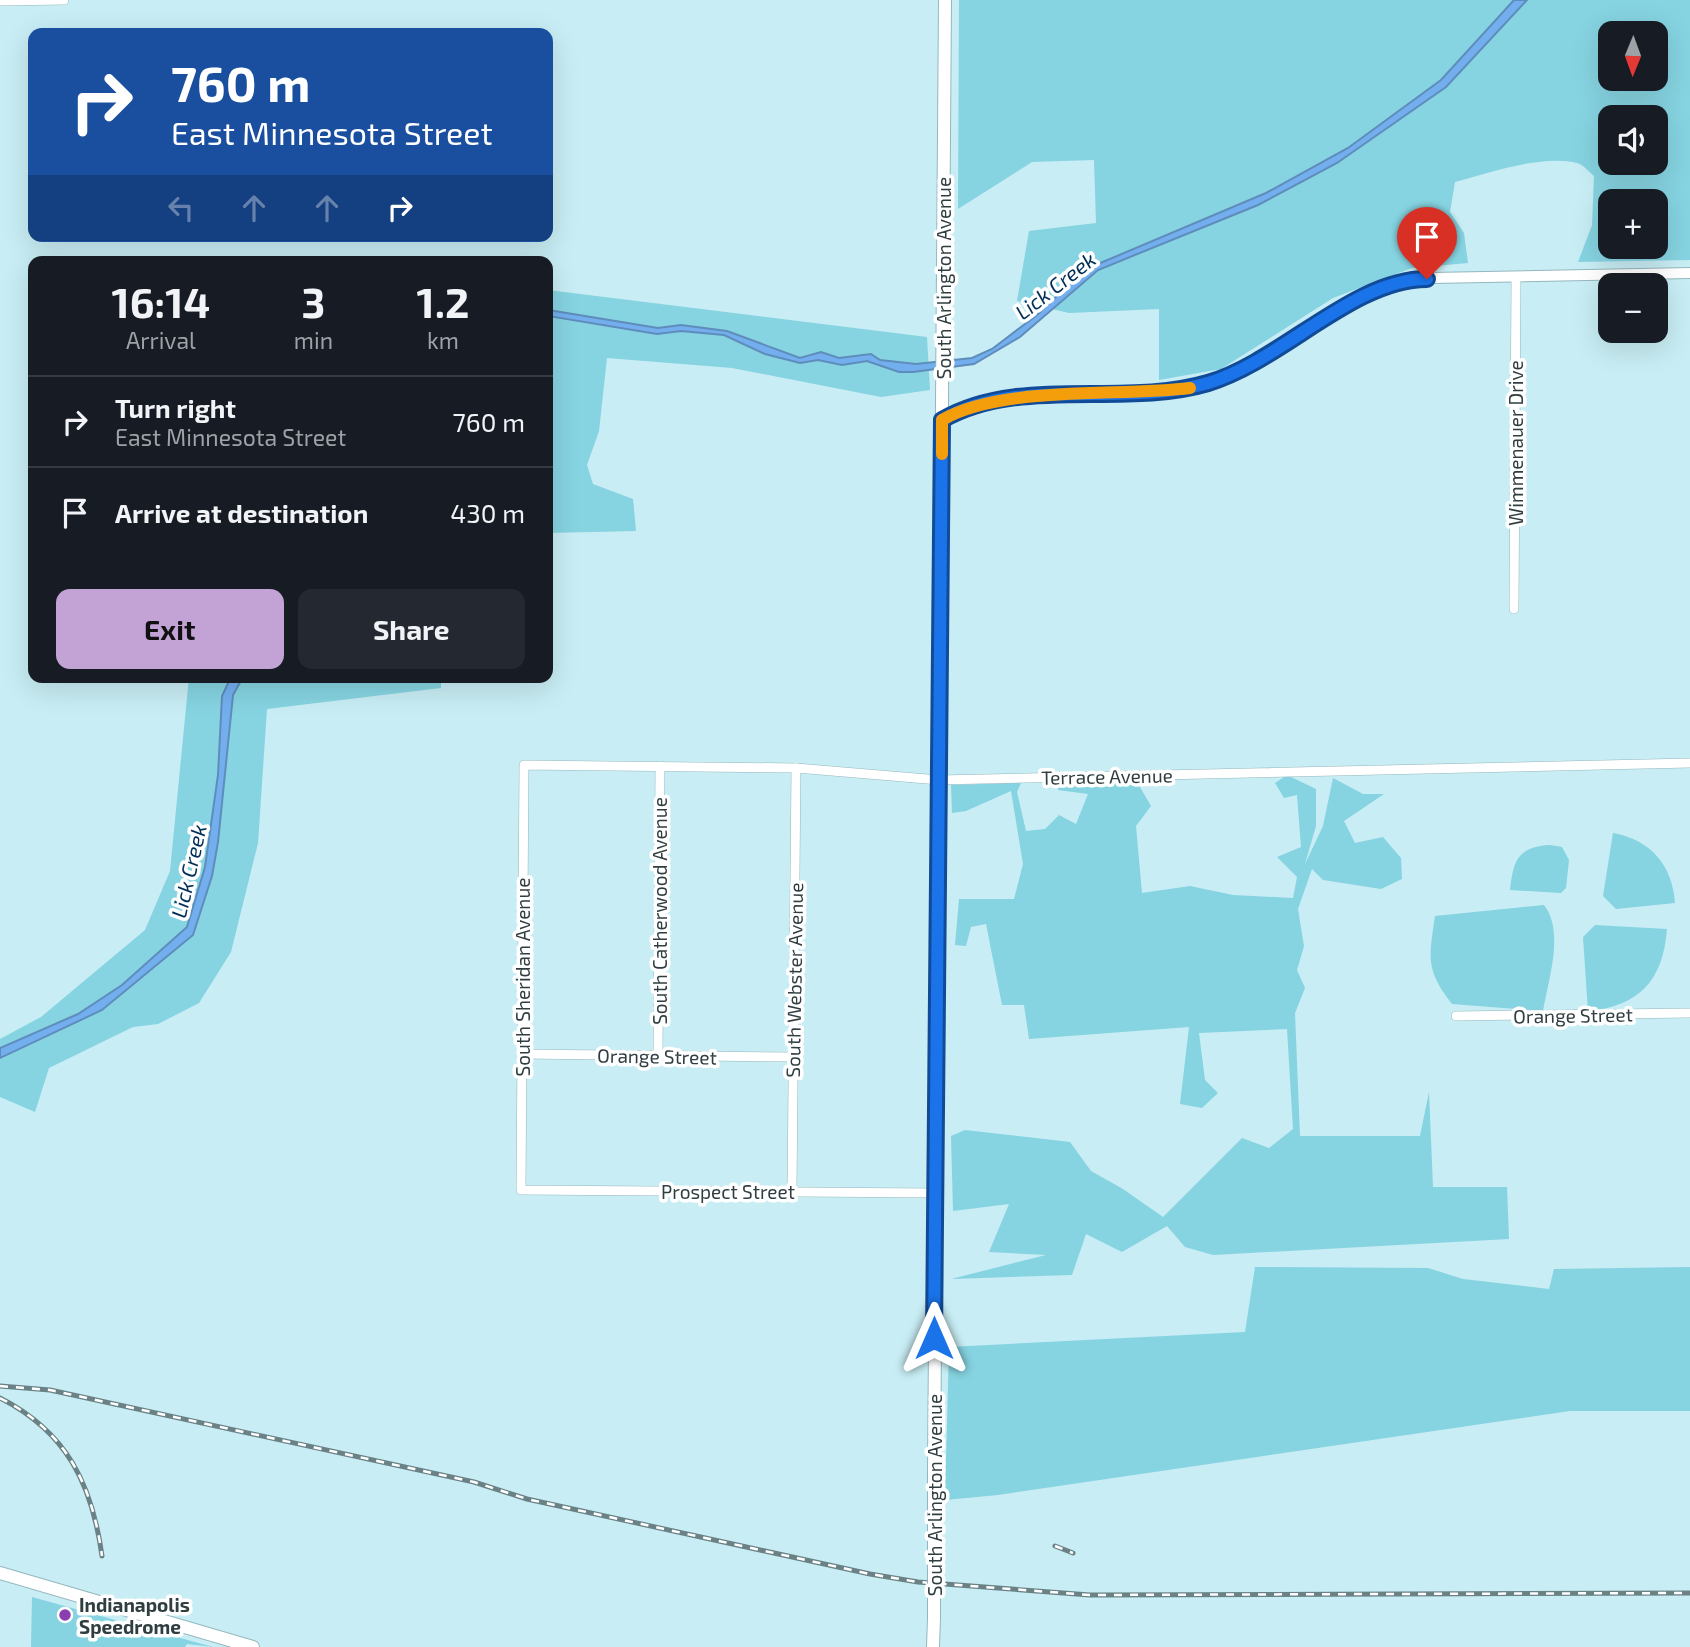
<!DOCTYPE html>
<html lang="en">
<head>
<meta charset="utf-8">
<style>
	body { margin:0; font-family:"Exo 2",sans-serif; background:#242831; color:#f1f3f6; height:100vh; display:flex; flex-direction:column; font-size:26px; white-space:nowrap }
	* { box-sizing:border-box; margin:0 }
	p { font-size:23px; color:#9ea1a6 }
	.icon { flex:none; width:38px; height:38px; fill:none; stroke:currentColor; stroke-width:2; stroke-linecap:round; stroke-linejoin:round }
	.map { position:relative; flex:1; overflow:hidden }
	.drawer { position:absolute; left:28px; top:256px; width:525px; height:427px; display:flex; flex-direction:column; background:#171b24; border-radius:14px; box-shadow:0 7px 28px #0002 }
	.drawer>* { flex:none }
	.top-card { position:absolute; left:28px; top:28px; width:525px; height:214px; border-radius:14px; box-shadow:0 7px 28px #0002; background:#1a4fa0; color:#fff; overflow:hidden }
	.needle { width:46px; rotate:181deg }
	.tools { position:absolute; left:1598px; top:21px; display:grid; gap:14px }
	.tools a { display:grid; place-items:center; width:70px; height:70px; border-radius:14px; background:#171b24; box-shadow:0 7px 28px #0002; font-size:35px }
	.pin { position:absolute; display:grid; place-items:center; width:60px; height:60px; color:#fff; margin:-72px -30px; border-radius:50% 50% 50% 0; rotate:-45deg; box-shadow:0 0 7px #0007 }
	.pin .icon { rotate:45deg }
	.me { position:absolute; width:77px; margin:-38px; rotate:0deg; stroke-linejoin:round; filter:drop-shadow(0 0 5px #0008) }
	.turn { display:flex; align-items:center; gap:24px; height:147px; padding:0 28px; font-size:32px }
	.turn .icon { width:91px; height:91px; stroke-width:2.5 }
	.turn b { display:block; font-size:49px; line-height:60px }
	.lanes { display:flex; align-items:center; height:66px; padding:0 28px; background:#0003; justify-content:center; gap:35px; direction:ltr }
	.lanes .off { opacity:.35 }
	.eta { display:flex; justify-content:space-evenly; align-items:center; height:119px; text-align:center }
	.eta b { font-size:42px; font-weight:700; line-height:49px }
	.cta { display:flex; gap:14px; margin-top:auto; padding:14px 28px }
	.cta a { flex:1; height:80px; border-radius:14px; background:#c3a2d6; color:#111; font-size:28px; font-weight:700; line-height:80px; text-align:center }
	.cta a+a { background:#242831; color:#f1f3f6 }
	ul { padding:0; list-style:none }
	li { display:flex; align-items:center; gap:21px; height:91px; padding:0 28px; border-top:2px solid #363941 }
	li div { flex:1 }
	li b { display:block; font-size:26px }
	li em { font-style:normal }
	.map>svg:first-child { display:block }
</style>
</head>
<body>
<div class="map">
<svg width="1690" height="1647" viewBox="0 0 1690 1647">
	<rect width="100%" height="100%" fill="#c8edf4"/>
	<g fill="#86d3e1" fill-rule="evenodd">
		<path d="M959,0H1690V260L1578,262L1592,225L1594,176C1589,172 1583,164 1577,163C1543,154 1488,173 1455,182L1450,212L1464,233L1468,263L1412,268L1333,298L1221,369L1159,380V309L1069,313L1017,301L1029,231L1096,223L1094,160L1032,162L958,209ZM1610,33H1656V79H1610ZM1610,117H1656V163H1610ZM1610,201H1656V247H1610Z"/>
		<path d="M548,290L927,337L930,390L881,397L732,368L607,358L599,431L587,465L593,484L633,499L636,531L548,533Z"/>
		<path d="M189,677H441V688L267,709L258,843L231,952L199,1003L158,1024L133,1027L49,1068L35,1112L0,1097V1039L41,1017L145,930L170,871Z"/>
		<path d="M1287,775L1316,789V826L1305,864L1323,826L1333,778L1363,794H1384L1344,821L1355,843L1383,837L1401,858L1402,879L1381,889L1323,880L1312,869L1298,909L1304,946L1297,970L1305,988L1295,1013L1300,1136H1420L1429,1092L1433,1187H1507L1509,1239L1213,1255L1185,1247L1167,1226L1122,1252L1086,1234L1072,1275L951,1279L1046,1255L989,1252L1009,1204L953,1211L951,1136L965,1130L1070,1142L1091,1171L1123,1189L1163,1217L1242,1138L1269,1148L1293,1129L1287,1029L1199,1033L1205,1080L1218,1093L1202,1108L1180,1104L1189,1027L1029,1039L1024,1005H1002L986,924L971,927L966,946L955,945L959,899H1014L1023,864L1011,791L966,811L952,813L951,785L1021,783L1017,792L1026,831L1045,829L1059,815L1076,824L1088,794L1058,790L1059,783L1137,782L1151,806L1136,826L1142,893L1190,886L1233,895L1293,898L1297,877L1277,857L1301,847L1297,795L1284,798L1275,783Z"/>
		<path d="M1613,833C1651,840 1672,865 1675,903L1616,909L1603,896Z"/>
		<path d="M1550,845L1562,847L1569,860L1566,888L1561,893L1510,890C1513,860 1518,847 1550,845Z"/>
		<path d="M1544,905C1565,932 1548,980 1543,1011L1452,1004C1425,969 1429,958 1435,916Z"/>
		<path d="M1595,925L1667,929C1663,980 1640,1006 1588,1011L1583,937Z"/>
		<path d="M1255,1267L1428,1268L1463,1279L1549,1289L1554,1269L1690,1267V1411H1570L998,1495L945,1500L949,1347L1245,1332Z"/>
		<path d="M32,1597L213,1647L187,1644L185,1647H31Z"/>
	</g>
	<g fill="#73afef" stroke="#5f8dbb" stroke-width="2">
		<path d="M1514,0H1527L1446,87L1337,163L1258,205L1098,270L1020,337L974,364L913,372H899L867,361L842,365L818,360L800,363L765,354L724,335L681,331L657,334L548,316V310L658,328L681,325L727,331L800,358L821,352L839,358L871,354L880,360L916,364L972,358L992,349L1037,315L1078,276L1098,264L1266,193L1348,148L1441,80Z"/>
		<path d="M231,677H243L233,695L218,842L212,876L193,935L102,1010L0,1058V1048L78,1014L122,985L187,927L205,867L218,775L222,696Z"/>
	</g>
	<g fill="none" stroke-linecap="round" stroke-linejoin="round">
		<g stroke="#94b7be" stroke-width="10">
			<g id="minor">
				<path d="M0,1L64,0"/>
				<path d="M1514,609L1516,278"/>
				<path d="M1456,1016L1690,1013"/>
				<path d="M522,1054L793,1057"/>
				<path d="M658,1056L660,766"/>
				<path d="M792,1192L796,768"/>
				<path d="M936,1193L521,1190L524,765L796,768L939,780L1690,763"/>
			</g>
		</g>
		<g stroke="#94b7be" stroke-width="12">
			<path id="tertiary" d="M942,420C1020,377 1118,405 1203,385C1287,364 1343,286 1431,278L1690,273"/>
		</g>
		<g stroke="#94b7be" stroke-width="14">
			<g id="secondary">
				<path d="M934,1475L945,0"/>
				<path d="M0,1573L253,1647"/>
				<path d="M933,1647L934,1618"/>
			</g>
		</g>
		<use href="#minor" stroke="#fff" stroke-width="9"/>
		<use href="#tertiary" stroke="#fff" stroke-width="10"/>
		<use href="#secondary" stroke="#fff" stroke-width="12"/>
		<g stroke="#6a8185" stroke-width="5">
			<g id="rail">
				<path d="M0,1386L50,1390L474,1482L527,1499L870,1574L918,1582L1090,1595L1690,1593"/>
				<path d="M0,1398C67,1432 92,1484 102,1556"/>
				<path d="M1055,1546L1073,1553"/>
			</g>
		</g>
		<use href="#rail" stroke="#fff" stroke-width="2.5" stroke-dasharray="8" stroke-linecap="butt"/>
		<g stroke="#94b7be" stroke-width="14" stroke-linecap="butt">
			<path id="secondary-bridge" d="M934,1475V1618"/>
		</g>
		<use href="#secondary-bridge" stroke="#fff" stroke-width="12"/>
	</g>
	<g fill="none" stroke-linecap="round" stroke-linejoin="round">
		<g stroke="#114b97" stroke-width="18">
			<path id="route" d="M934,1338L942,420C1019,375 1124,408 1208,383C1282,361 1353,279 1427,279"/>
		</g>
		<use href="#route" stroke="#1a73e8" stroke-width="12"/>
		<path stroke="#f59e0b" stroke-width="12" d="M942,454V420C1003,385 1118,397 1190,388"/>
	</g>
	<circle fill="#8a3fb0" stroke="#fff" stroke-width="2.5" cx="65" cy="1615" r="7"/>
	<g text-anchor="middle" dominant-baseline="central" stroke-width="7" stroke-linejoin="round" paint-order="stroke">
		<g font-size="19" fill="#303e41" stroke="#fff">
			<text transform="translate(943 278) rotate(-90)">South Arlington Avenue</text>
			<text transform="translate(1515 443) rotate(-90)">Wimmenauer Drive</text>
			<text transform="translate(1107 776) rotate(-1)">Terrace Avenue</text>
			<text transform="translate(659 911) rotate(-90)">South Catherwood Avenue</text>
			<text transform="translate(522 977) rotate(-90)">South Sheridan Avenue</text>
			<text transform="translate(794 980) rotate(-89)">South Webster Avenue</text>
			<text transform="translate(1573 1015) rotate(-1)">Orange Street</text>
			<text transform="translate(657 1056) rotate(1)">Orange Street</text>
			<text x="728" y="1191">Prospect Street</text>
			<text transform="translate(934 1495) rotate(-90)">South Arlington Avenue</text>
		</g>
		<g font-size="19" font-weight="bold" fill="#303e41" stroke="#fff" text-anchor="start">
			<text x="79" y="1604">Indianapolis<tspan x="79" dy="22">Speedrome</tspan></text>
		</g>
		<g font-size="21" font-style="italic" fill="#022f57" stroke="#fff">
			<text transform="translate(1055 285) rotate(-38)">Lick Creek</text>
			<text transform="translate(188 871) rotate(-77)">Lick Creek</text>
		</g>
	</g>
</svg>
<div class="tools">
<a><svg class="needle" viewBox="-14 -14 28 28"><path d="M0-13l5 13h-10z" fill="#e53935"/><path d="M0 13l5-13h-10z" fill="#9ea1a6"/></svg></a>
<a><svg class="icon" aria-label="sound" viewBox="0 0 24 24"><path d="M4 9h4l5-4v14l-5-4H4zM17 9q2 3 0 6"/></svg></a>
<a>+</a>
<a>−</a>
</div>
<div class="pin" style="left:1427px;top:279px;background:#d93025"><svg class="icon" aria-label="arrive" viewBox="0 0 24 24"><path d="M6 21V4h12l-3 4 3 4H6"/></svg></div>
<svg class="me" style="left:934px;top:1338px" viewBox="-20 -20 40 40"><path d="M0-17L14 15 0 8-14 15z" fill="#1a73e8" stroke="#fff" stroke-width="4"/></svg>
<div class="top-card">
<div class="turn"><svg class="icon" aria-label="right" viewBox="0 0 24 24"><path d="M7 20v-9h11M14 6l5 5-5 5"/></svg><div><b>760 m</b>East Minnesota Street</div></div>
<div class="lanes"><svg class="icon off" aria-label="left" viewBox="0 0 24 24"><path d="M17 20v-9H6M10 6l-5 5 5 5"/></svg><svg class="icon off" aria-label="ahead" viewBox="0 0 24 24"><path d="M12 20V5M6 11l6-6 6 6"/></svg><svg class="icon off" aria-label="ahead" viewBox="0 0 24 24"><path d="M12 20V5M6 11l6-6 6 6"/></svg><svg class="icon" aria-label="right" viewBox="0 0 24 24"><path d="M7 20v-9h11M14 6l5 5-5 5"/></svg></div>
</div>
<section class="drawer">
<div class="eta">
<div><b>16:14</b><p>Arrival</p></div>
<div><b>3</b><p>min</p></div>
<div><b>1.2</b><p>km</p></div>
</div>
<ul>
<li><svg class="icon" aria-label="right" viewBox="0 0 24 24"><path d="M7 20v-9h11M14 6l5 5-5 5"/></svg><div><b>Turn right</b><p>East Minnesota Street</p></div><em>760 m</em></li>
<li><svg class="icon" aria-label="arrive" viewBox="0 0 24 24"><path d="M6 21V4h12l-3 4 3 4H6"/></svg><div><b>Arrive at destination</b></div><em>430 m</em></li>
</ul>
<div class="cta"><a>Exit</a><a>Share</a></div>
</section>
</div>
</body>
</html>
